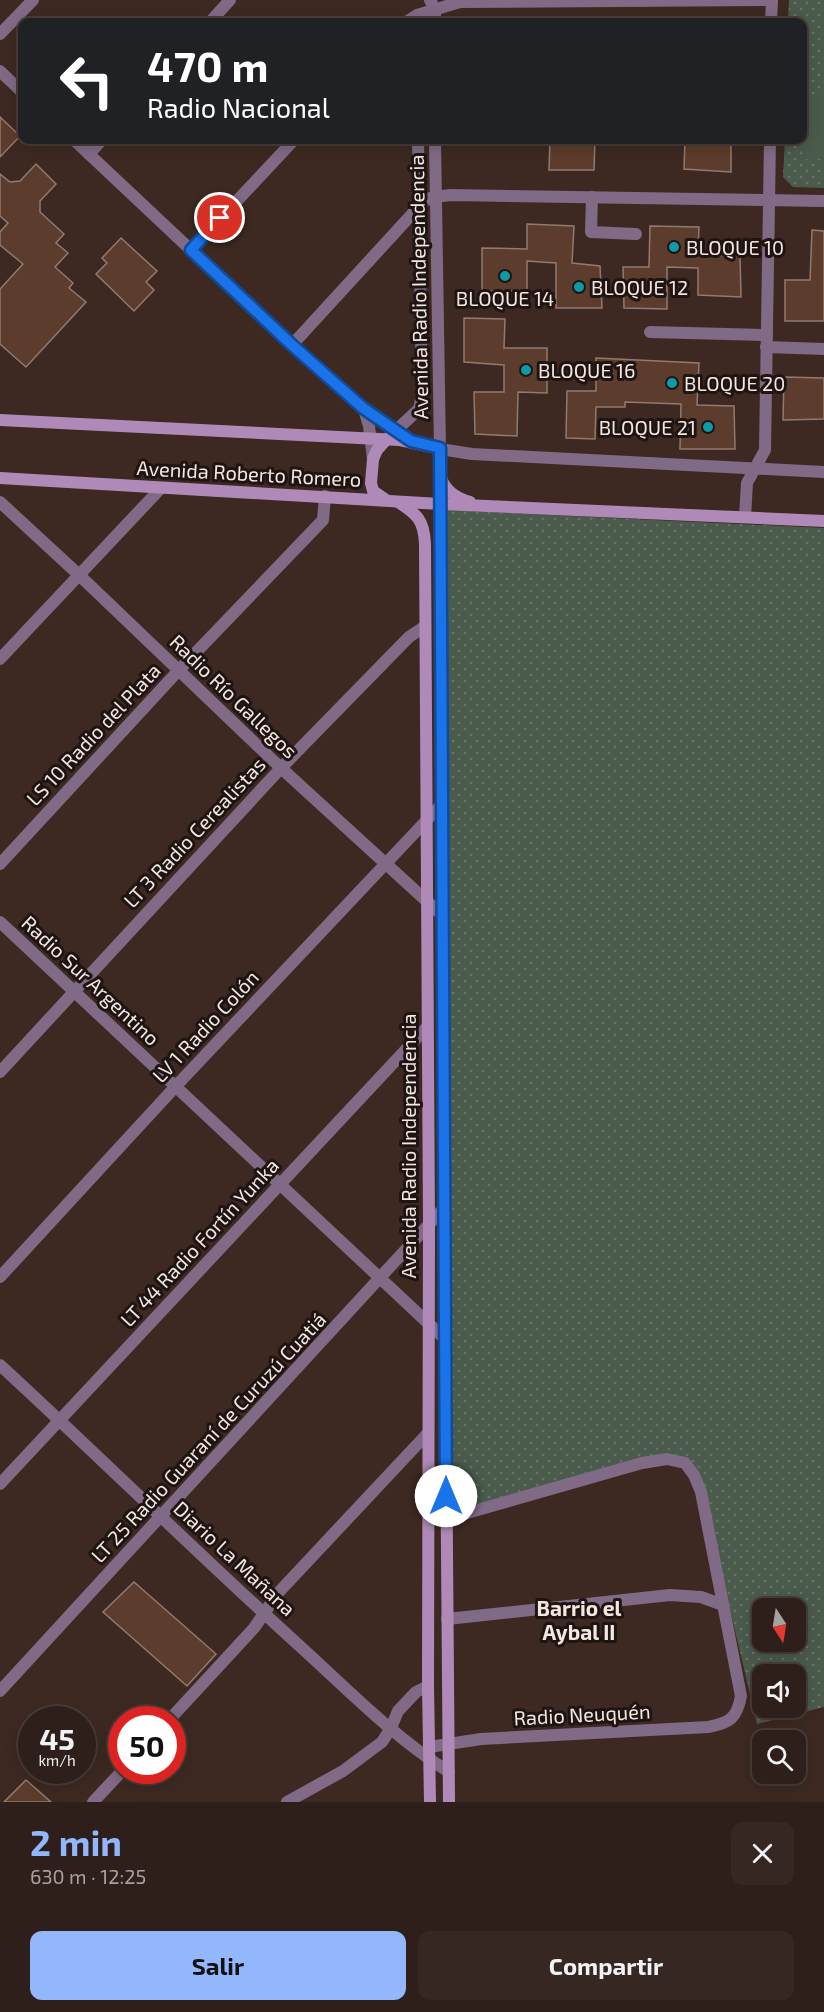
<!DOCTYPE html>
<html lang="es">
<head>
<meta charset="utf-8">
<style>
	body { margin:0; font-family:"Exo 2",sans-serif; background:#362723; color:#f1f3f6; height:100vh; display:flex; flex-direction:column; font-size:22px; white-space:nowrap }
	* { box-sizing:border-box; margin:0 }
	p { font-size:20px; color:#a7a2a2 }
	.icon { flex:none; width:33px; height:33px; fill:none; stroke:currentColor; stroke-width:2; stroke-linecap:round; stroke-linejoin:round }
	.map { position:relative; height:1802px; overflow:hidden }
	.panel { display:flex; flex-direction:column; background:#2e1f1a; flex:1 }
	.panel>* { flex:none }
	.banner { position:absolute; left:18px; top:18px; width:789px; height:126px; border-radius:12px; box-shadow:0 3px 15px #0003,0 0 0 2px #493d39; background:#202124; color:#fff; overflow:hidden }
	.needle { width:39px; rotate:168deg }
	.fabs { position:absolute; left:752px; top:1598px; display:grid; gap:12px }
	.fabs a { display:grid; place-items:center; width:54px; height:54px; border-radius:12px; background:#2e1f1a; box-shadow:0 3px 15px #0003,0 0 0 2px #493d39; font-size:30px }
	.speed { position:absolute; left:18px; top:1706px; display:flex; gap:12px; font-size:30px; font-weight:700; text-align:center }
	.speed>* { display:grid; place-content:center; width:78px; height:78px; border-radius:50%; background:#2e1f1a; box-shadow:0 3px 15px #0003,0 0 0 2px #493d39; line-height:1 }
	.speed small { font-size:15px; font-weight:400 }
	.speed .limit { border:9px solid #d22; background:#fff; color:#111 }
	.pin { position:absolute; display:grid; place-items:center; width:51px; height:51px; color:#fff; margin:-26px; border:3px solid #fff; border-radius:50%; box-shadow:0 2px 6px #0007 }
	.me { position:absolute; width:66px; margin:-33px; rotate:0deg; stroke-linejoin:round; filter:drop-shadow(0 0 4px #0008) }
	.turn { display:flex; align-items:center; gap:21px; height:126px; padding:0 30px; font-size:27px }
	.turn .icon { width:78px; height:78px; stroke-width:2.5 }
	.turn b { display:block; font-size:42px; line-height:51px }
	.round { display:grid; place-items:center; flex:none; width:63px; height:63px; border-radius:12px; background:#362723 }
	.head { display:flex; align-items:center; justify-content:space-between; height:102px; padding:0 30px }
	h1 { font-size:36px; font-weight:700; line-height:45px; color:#92b7fd }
	.button { display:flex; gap:12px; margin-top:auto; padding:12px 30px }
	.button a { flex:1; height:69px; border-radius:12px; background:#92b7fd; color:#111; font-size:24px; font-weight:700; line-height:69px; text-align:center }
	.button a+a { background:#362723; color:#f1f3f6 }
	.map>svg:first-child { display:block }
</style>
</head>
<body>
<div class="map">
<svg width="824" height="1802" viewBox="0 0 824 1802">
	<defs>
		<pattern id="grass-dots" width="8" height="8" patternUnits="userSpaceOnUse" patternTransform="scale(1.5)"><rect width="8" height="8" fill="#4a5b4c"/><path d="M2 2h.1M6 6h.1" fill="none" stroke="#657366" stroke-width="1.8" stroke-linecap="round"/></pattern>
	</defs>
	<rect width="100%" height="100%" fill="#3d2922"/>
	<g fill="url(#grass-dots)" fill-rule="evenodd">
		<path d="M789,0H824V188L793,187L783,177L785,140H802V22H788Z"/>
		<path d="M446,510L824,528V1707L757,1724L703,1494L697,1476L667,1457L448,1516ZM762,1608H795V1641H762ZM762,1674H795V1707H762Z"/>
	</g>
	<path fill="#4a5b4c" d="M805,94L824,95V159H804Z"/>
	<g fill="#5c3c2c" stroke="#917a6f" stroke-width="1.5">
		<path d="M0,117L20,136L0,157Z"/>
		<path d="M550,140H595L594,170H549Z"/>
		<path d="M685,140H731V172L684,169Z"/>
		<path d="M36,164L56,184L40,201V212L64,234L56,243L68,253L55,267L73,283L69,288L86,302L26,367L0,344V289L23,264L0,245V232L8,223L0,216V174L10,182L20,181Z"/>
		<path d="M527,224L574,226L572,263L600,266L602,308H556V263L527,261V291H482V248L527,249Z"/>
		<path d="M650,226L699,227L698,255L740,256L741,297L698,295V268L667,267V309L624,308L623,267H649Z"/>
		<path d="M812,230L824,231V321H785V280H810Z"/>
		<path d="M121,238L157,271L146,282L154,290L134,311L96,274L107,263L102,258Z"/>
		<path d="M464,318L505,319L504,348H547V393L518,392L517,436L475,434L474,392H504V365L464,362Z"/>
		<path d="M596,358L699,363L697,405L734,406L735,449H680L681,404L625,402V407H596L595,439L566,438L567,391H596Z"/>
		<path d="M784,377L824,378V419L783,420Z"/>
		<path d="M134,1582L216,1654L187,1686L103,1612Z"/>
		<path d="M26,1780L51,1802H4Z"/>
	</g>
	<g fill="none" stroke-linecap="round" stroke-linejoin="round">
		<g stroke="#816a86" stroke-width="12">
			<path d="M430,0L435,9V22"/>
			<path d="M454,0L460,2L772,0"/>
			<path d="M210,22L230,0"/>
			<path d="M406,22L417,15L460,2"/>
			<path d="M771,22L772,0"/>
			<path d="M0,34L33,0"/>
			<path d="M435,140L440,449L472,454L824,472"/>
			<path d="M89,154L102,140"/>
			<path d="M592,197L591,232L636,234"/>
			<path d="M191,250L294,140"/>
			<path d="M650,332L767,335"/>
			<path d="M292,345L424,201L433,197L451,195L824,201"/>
			<path d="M766,347L824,349"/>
			<path d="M389,437L419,409L422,395L418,140"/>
			<path d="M0,502L78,574L281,768L443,916"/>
			<path d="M745,517L747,483L765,450L770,140"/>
			<path d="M0,659L161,488"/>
			<path d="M0,864L179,670L323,520L325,496"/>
			<path d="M0,922L444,1338"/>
			<path d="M0,1072L281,768L409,637L424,627"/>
			<path d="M0,1277L176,1086L441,805"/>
			<path d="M0,1365C102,1459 200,1556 303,1649C349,1691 395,1738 449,1772"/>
			<path d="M0,1484L427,1027"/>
			<path d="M447,1619L670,1595L701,1597L723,1605"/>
			<path d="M0,1691L444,1208"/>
			<path d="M170,1719L254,1628L278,1593L428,1433"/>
			<path d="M429,1747L481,1739L708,1727C730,1723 737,1718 741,1696L701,1492L694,1475L685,1463L667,1459L642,1463L446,1519"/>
			<path d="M93,1802L123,1770"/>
			<path d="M287,1802L343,1771L382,1742L391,1728L398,1711L416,1692L428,1686"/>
		</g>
		<g stroke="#816a86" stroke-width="12">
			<path d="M0,71L22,92"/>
			<path d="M74,140L292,345L363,408L411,441"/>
			<path d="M364,409L369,426L373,459"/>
		</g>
		<g stroke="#af8ab8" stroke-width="12">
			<path d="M0,420L399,440L440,449L441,805L449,1802"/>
			<path d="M0,478L440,504L824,521"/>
			<path d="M441,478C446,492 457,498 470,502"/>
			<path d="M386,500L373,491L371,483L373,459L377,450L386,440"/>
			<path d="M398,502C417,514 424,520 425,544L429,1226L428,1686L430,1802"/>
		</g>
	</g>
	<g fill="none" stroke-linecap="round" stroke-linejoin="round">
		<g stroke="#114b97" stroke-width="15">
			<path id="route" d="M220,218L191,250L292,345L363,408L411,441L440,448L446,1496"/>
		</g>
		<use href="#route" stroke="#1a73e8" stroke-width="10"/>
	</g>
	<g fill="#0f9aa8" stroke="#1e1411" stroke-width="2">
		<circle cx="674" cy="247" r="6"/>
		<circle cx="505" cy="276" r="6"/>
		<circle cx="579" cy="287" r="6"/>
		<circle cx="526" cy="370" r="6"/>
		<circle cx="672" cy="383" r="6"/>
		<circle cx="708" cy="427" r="6"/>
	</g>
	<g text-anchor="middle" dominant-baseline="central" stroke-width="6" stroke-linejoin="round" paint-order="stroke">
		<g font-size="20" fill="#f4e6e1" stroke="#1e1411" text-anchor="start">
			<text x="686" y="247">BLOQUE 10</text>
			<text x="591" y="287">BLOQUE 12</text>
			<text x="505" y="298" text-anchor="middle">BLOQUE 14</text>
			<text x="538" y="370">BLOQUE 16</text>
			<text x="684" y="383">BLOQUE 20</text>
			<text x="696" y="427" text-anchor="end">BLOQUE 21</text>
		</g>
		<g font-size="20" fill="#f4e6e1" stroke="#1e1411">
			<text transform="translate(418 287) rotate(-91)">Avenida Radio Independencia</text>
			<text transform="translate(249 473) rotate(3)">Avenida Roberto Romero</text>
			<text transform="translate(234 696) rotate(44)">Radio Río Gallegos</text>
			<text transform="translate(93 734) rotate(-47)">LS 10 Radio del Plata</text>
			<text transform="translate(194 832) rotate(-47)">LT 3 Radio Cerealistas</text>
			<text transform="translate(91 980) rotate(43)">Radio Sur Argentino</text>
			<text transform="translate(205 1026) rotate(-47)">LV 1 Radio Colón</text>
			<text transform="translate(408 1146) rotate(-90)">Avenida Radio Independencia</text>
			<text transform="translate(199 1242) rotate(-47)">LT 44 Radio Fortín Yunka</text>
			<text transform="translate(208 1437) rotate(-47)">LT 25 Radio Guaraní de Curuzú Cuatiá</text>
			<text transform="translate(235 1558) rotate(43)">Diario La Mañana</text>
			<text transform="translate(582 1714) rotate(-3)">Radio Neuquén</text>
		</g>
		<g font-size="21" font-weight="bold" fill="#f4e6e1" stroke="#1e1411">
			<text x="579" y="1607">Barrio el<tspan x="579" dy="24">Aybal II</tspan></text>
		</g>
	</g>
</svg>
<div class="fabs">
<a><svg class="needle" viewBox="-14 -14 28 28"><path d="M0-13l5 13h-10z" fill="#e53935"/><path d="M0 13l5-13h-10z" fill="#a7a2a2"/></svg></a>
<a><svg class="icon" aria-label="sound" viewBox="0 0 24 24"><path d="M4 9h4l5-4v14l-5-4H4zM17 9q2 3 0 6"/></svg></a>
<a><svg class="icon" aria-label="search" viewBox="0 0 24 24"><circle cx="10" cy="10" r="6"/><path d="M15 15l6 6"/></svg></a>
</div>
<div class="speed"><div>45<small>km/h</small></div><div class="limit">50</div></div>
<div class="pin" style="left:220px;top:218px;background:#d93025"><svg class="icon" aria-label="arrive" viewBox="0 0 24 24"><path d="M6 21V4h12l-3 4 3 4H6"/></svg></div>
<svg class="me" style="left:446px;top:1496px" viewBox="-20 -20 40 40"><circle r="19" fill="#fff"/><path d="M0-13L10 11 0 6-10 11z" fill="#1a73e8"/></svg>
<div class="banner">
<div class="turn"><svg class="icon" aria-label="left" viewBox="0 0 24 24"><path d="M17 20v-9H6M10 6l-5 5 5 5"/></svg><div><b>470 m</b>Radio Nacional</div></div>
</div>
</div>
<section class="panel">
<div class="head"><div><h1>2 min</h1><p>630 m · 12:25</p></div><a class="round"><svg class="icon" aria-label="close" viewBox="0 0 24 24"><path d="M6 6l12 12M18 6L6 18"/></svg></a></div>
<div class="button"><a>Salir</a><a>Compartir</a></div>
</section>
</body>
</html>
